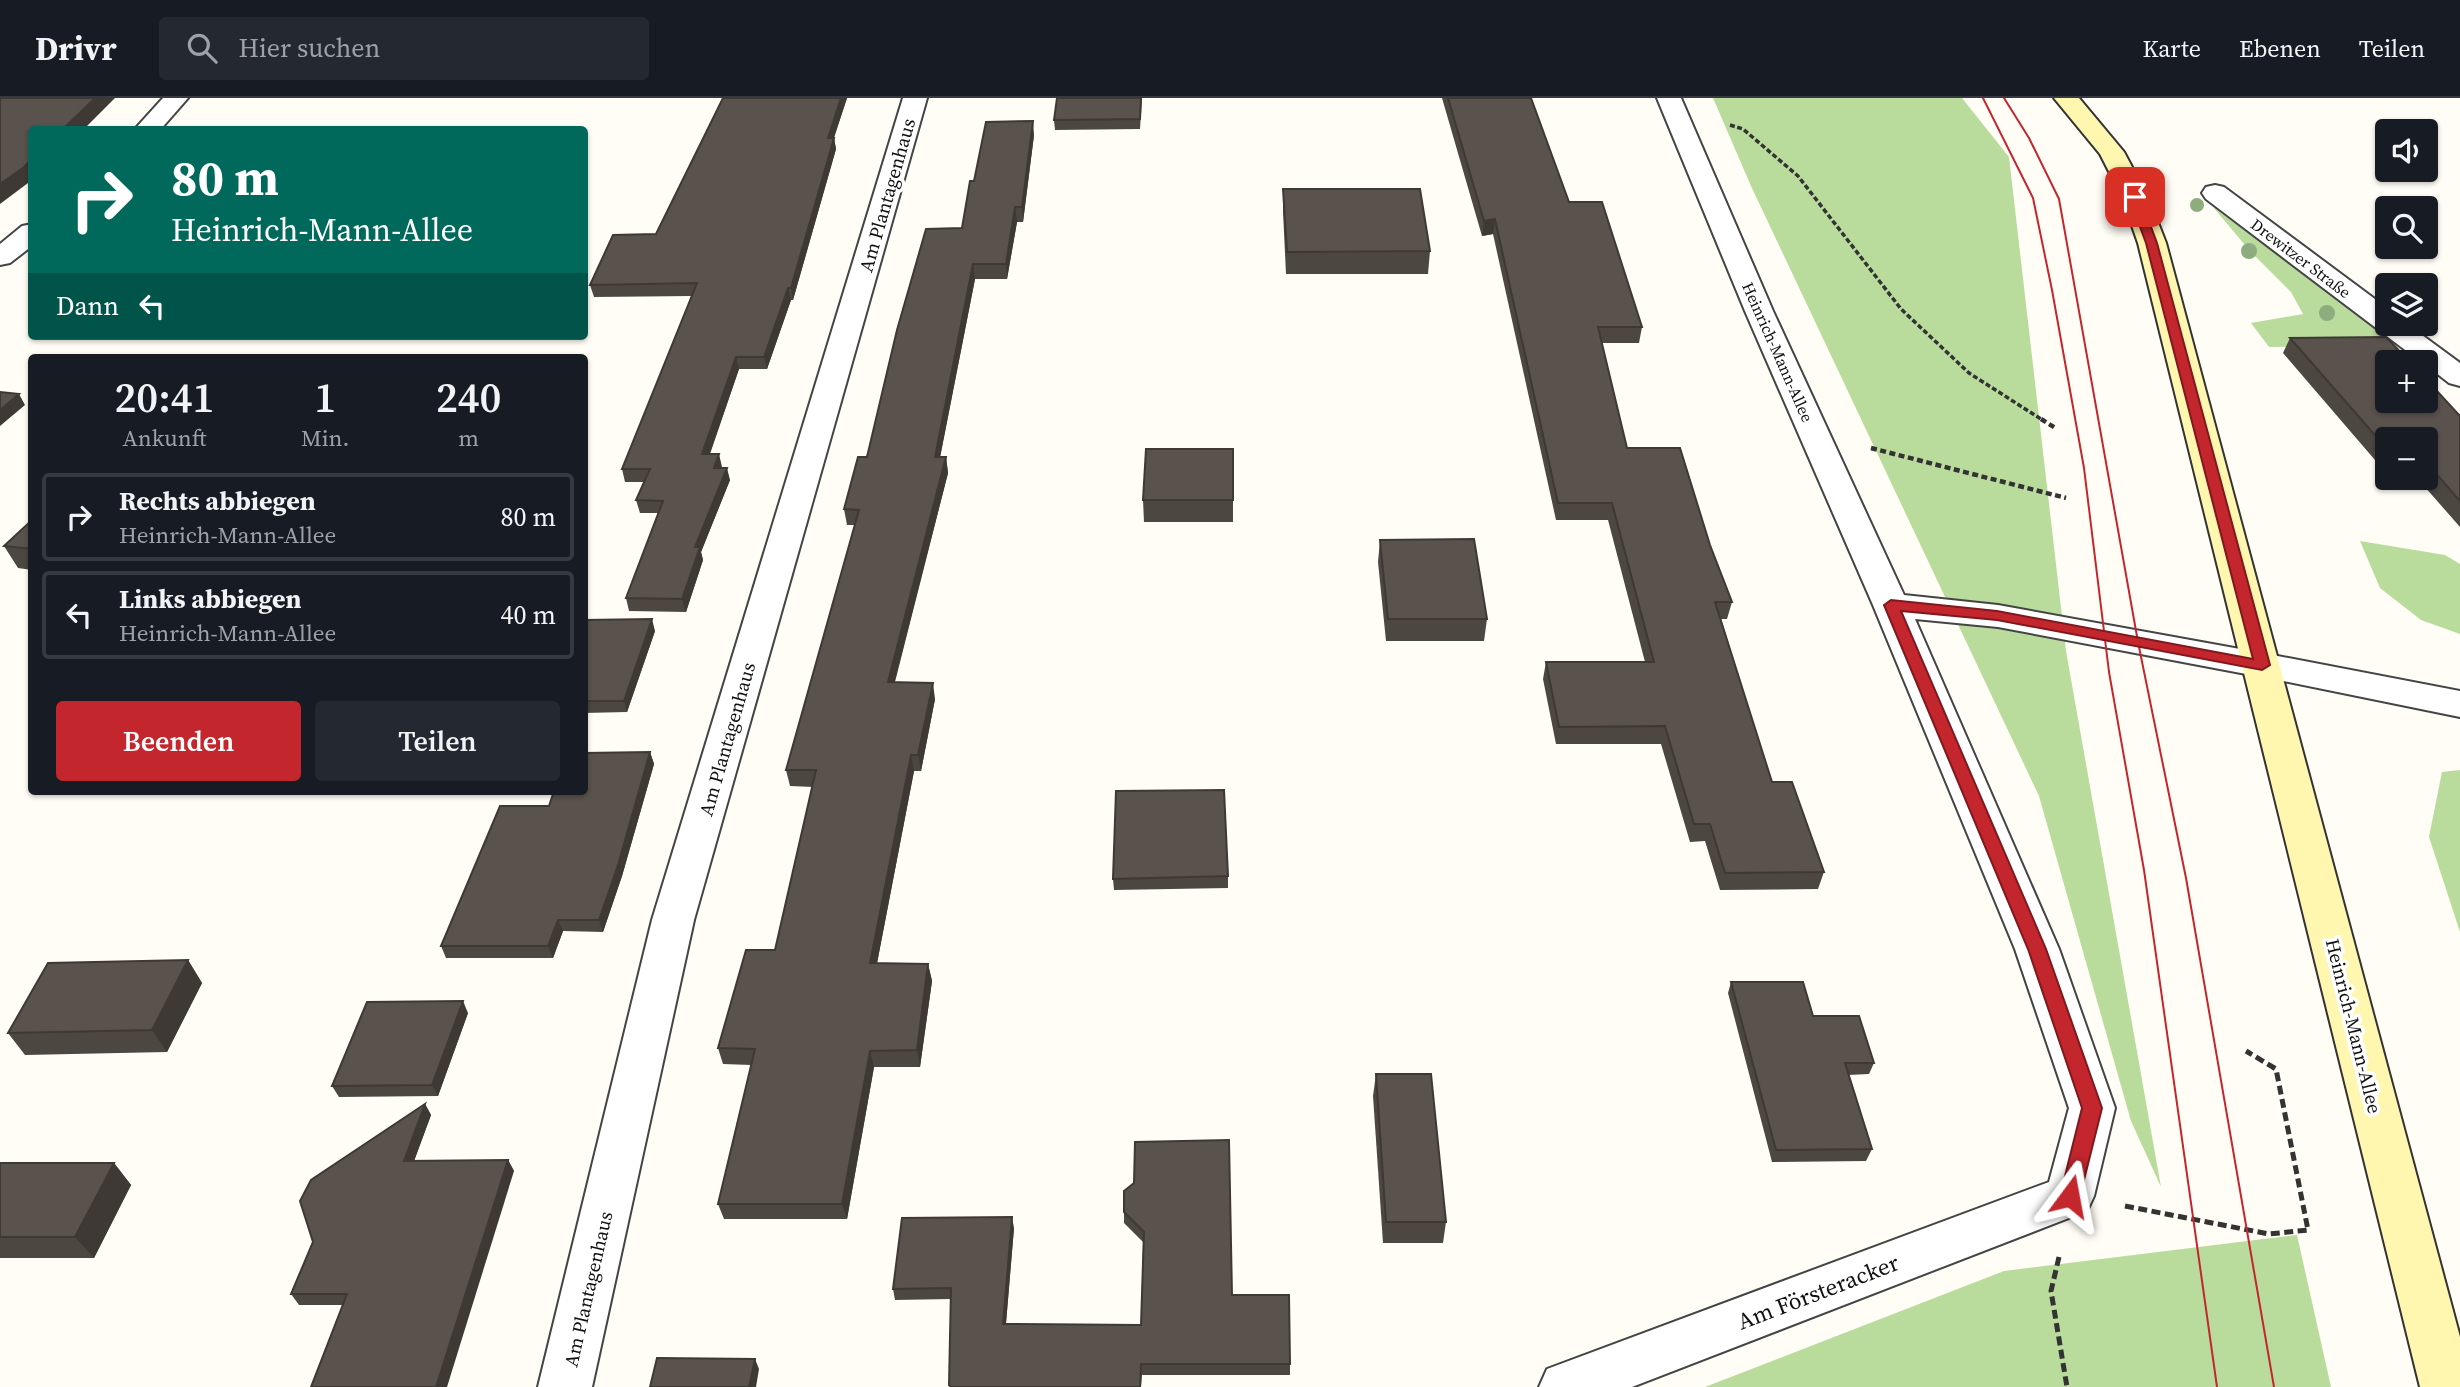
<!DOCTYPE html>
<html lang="de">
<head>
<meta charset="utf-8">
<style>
	body { margin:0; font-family:"Source Serif 4",serif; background:#242831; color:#f1f3f6; height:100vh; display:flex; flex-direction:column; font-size:26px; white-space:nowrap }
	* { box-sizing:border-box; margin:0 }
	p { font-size:23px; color:#9ea1a6 }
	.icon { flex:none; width:38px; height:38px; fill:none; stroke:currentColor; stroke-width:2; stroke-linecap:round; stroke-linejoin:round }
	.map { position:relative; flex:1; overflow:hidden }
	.sheet { position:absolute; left:28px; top:256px; width:560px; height:441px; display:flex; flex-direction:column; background:#171b24; border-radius:7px; box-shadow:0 2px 5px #0004 }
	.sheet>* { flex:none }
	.hud { position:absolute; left:28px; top:28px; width:560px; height:214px; border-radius:7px; box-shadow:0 2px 5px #0004; background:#00695c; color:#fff; overflow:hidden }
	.buttons { position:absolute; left:2375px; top:21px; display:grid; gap:14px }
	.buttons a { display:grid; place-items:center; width:63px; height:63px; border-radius:7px; background:#171b24; box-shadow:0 2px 5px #0004; font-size:35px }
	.pin { position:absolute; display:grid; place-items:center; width:60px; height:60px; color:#fff; margin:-30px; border-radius:14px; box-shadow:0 4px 10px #0006 }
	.me { position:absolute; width:77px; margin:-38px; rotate:13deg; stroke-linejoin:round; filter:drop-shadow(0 0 5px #0008) }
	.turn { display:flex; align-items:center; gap:24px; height:147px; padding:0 28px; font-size:32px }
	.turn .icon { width:91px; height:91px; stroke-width:2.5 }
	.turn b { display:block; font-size:49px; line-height:60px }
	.then { display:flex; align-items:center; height:66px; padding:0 28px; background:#0003; gap:14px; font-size:26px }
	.eta { display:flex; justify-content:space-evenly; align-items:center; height:119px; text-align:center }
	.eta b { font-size:42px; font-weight:600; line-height:49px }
	.action { display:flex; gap:14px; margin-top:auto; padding:14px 28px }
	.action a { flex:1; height:80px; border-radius:7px; background:#c4262e; color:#fff; font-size:28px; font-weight:600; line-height:80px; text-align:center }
	.action a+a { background:#242831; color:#f1f3f6 }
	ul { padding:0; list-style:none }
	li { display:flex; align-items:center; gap:21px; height:88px; margin:0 14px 10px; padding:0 14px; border:4px solid #363941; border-radius:7px }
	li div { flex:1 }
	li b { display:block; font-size:26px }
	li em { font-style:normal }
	header { display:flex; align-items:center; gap:42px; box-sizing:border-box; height:98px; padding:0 35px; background:#171b24; border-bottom:2px solid #363941 }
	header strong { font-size:33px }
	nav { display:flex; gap:38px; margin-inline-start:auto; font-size:24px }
	.search { width:490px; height:63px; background:#242831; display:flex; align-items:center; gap:18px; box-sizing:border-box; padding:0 24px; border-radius:7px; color:#9ea1a6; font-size:26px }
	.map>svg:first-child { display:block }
</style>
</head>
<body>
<header>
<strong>Drivr</strong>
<div class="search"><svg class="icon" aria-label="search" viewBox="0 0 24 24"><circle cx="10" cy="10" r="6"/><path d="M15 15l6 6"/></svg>Hier suchen</div>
<nav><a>Karte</a><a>Ebenen</a><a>Teilen</a></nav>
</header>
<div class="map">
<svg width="2460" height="1289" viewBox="0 0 2460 1289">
	<rect width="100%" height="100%" fill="#fffdf5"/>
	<g fill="#b9dc9c">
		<path d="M1713,0H1962L2009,59L2066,553L2161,1089L2131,1023L2039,698L1751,88Z"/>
		<path d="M2213,109L2401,247L2269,249L2251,225L2303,216L2291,194L2250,153Z"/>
		<path d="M2360,443L2445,457L2460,466V536L2421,522L2380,490Z"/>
		<path d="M2460,672V834L2429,739L2442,674Z"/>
		<path d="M2297,1137L2331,1289H1705L2004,1173Z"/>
	</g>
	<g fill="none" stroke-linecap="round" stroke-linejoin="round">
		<g stroke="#444" stroke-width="4">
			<g id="minor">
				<path d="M163,0H188L160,32H134Z"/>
				<path d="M903,0H927L694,822L592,1289H538L652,822Z"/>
				<path d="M1657,0H1681L1773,213L1904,497L1998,507L2262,555L2275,558L2280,567L2275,576L2262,579L1998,529L1915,521L2059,851L2115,1010L2094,1098L2087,1113L1632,1289H1539L1547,1271L2049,1084L2069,1010L2015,851L1873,507L1745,213Z"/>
				<path d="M2215,87L2224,89L2387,210V226H2407L2460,265V288L2449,285L2426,267V264H2421L2206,101L2202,95L2206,89Z"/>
				<path d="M32,126V148L10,165L0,167V146L22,128Z"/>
			</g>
		</g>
		<g stroke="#444" stroke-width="4">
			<path id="tertiary" d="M2262,555L2460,593V619L2249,576L2244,567L2249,558Z"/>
		</g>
		<g stroke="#333" stroke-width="4">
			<path id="secondary" d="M2054,0H2079L2124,54L2148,99L2166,145L2460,1239V1289H2420L2138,145L2122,99L2100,56Z"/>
		</g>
		<path stroke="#333" stroke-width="3.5" stroke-dasharray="5 2.5" stroke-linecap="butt" d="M1730,27L1743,31L1798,78L1901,211L1969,275L2044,323"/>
		<g stroke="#333" stroke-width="4.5" stroke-dasharray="6 3.5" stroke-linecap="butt">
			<path d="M2041,321L2057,331"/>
			<path d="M1871,350L2066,400"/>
		</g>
		<g stroke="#333" stroke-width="5" stroke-dasharray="9 4.5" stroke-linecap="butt">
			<path d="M2125,1108L2269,1136L2308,1132L2276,971L2246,953"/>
			<path d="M2059,1159L2051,1193L2067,1289"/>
		</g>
		<use href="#minor" fill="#fff" fill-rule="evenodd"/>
		<use href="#tertiary" fill="#fff" fill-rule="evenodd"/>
		<use href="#secondary" fill="#fff6b0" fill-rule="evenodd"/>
		<g stroke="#c4262e" stroke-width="2">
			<path d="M1983,0L2033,100L2052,192L2084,370L2109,574L2144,772L2217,1289"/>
			<path d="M2004,0L2029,40L2059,101L2138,544L2186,780L2274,1289"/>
		</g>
	</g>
	<g fill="#8dad7f">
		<circle cx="2197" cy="107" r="7"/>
		<circle cx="2249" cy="153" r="8"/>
		<circle cx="2327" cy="215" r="8"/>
	</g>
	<g fill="#4d4742">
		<path d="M723,0H847L834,40L836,51L793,202H791L767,271H739L710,356L722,370L730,382L701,454L703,462L686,514L629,513L626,500L658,415H640L636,402L644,384H625L622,371L692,198L594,199L590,187L656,136Z"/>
		<path d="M1142,0L1140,31L1055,32L1054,22Z"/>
		<path d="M1442,0H1531L1569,104L1642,229L1639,245H1602L1627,350L1710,447L1732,504L1727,521H1721L1772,684L1824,774L1818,791L1720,792L1705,743L1690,744L1661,646H1556L1543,581L1546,564H1645L1608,422H1556L1493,136L1482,138Z"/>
		<path d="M1034,37L1023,124H1017L1007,181H975L940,359H946L948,375L895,584L935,601L921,673H914L877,865L928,866L932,883L920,969H874L847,1121H724L718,1106L751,967L723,966L718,950L775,852L813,689L790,688L786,672L855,427H847L844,411L962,130L974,83Z"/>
		<path d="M1283,91L1430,153L1428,176H1286L1283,113Z"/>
		<path d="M2290,240L2460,317V429L2417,380H2426V341H2387V376L2283,255Z"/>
		<path d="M1233,351V424H1144L1143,402Z"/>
		<path d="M32,422V472L18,470L4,448Z"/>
		<path d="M1380,442L1487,521L1484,543H1386L1378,464Z"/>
		<path d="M584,522L655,533L627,614L584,615Z"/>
		<path d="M650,654L654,666L622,778L603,834L563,833L553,860H446L441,848L549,708Z"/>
		<path d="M1228,778V790L1114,792L1113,781Z"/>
		<path d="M188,862L202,885L167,954L25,957L8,935Z"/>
		<path d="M1731,884L1813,918L1874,965L1869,976L1848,977L1872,1051L1866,1063L1772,1064L1728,895Z"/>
		<path d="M468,915L438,998L339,999L332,988Z"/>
		<path d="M1376,976L1446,1124L1443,1145H1383L1373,998Z"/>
		<path d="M425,1006L431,1017L414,1063L508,1062L514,1073L343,1207H299L291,1196Z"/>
		<path d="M0,1065H114L131,1087L94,1160H0Z"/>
		<path d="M1124,1114L1232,1197L1290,1266V1277H1142L1141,1289H950L951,1201L895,1202L893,1191L1014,1130L1006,1226L1141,1227L1143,1144L1124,1125Z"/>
	</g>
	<g fill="#3f3936">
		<path d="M95,0H115L83,32H62Z"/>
		<path d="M841,0H847L830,51L828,40Z"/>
		<path d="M1033,23L1034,37L1023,124L1022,109Z"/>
		<path d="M834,40L836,51L793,202L791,190Z"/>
		<path d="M32,61V82L0,106V86Z"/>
		<path d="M1015,109L1017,124L1007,181L1006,166Z"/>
		<path d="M1495,121L1493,136L1482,138L1484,123Z"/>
		<path d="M973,166L975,181L937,375L935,359Z"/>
		<path d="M788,190L791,202L767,271L764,259Z"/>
		<path d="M736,259L739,271L705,369L702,356Z"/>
		<path d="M19,296L25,307L0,328V312Z"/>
		<path d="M719,356L722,369L714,370Z"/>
		<path d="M946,359L948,375L890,601L888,584Z"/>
		<path d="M727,370L730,382L701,454L703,462L686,514L682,501L695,449Z"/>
		<path d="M652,521L655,533L627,614L624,603Z"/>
		<path d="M933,585L935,601L921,673L918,657Z"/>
		<path d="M650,654L654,666L622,778L603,834L599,822Z"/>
		<path d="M911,657L914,673L874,881L870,865Z"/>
		<path d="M558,822L563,833L553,860L548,848Z"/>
		<path d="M188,862L202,885L167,954L152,932Z"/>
		<path d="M928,866L932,883L920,969L917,952Z"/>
		<path d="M463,903L468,915L438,998L432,987Z"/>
		<path d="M870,953L874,969L847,1121L842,1106Z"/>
		<path d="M425,1006L431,1017L410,1074L404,1063Z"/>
		<path d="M508,1062L514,1073L447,1289H436Z"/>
		<path d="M114,1065L131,1087L94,1160L75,1139Z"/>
		<path d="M1012,1119L1014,1130L1005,1236L1003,1226Z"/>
		<path d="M755,1261L759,1271L756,1289H749Z"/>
	</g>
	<g fill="#5a524d" stroke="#3f3936" stroke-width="2">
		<path d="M0,0H95L62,32H32V61L24,69L0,86Z"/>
		<path d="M723,0H841L828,40H834L791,190H788L764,259H736L702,356H719L714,370H727L695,449H700L682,501L626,500L663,403L636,402L650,371H622L697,185L590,187L613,137L656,136Z"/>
		<path d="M1057,0H1141L1140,21L1054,22Z"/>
		<path d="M1448,0H1531L1569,104H1602L1642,229H1598L1627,350H1680L1710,447L1732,504H1715L1772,684H1792L1824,774L1725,775L1710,726H1694L1665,628L1559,629L1546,564H1654L1612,405H1558L1495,121L1484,123Z"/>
		<path d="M1033,23L1022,109H1015L1006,166H973L935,359H946L888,584L933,585L918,657H911L870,865L928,866L917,952L870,953L842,1106H718L755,951L718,950L746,852H775L816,672H786L859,412L844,411L858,359H867L897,232L926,131L962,130L970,83H974L986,24Z"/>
		<path d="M1283,91H1420L1430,153L1287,154Z"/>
		<path d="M2386,239L2410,264H2387V303H2426V281L2459,317H2460V403L2426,364V341H2387V351L2290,240Z"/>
		<path d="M0,294L19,296L0,312Z"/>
		<path d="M1146,351H1233V402H1143Z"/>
		<path d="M32,422V451L4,448Z"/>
		<path d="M1474,441L1487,521H1388L1380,442Z"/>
		<path d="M652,521L624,603H584V522Z"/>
		<path d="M650,654L618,767L599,822H558L548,848H441L500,708H549L554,693H584V655Z"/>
		<path d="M1224,692L1228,778L1113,781L1116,693Z"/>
		<path d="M188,862L152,932L8,935L48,865Z"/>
		<path d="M1731,884H1803L1813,918H1859L1874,965H1845L1872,1051L1776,1052Z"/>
		<path d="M463,903L432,987L332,988L367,904Z"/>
		<path d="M1376,976H1431L1446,1124H1386Z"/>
		<path d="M425,1006L404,1063L508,1062L436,1289H311L347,1196H291L313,1144L300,1103L311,1082Z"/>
		<path d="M1229,1042L1232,1197H1289L1290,1266H1141L1140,1289H951L949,1287L951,1190L893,1191L902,1120L1012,1119L1003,1226L1141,1227L1144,1134L1124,1114V1093L1134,1085L1135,1044Z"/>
		<path d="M0,1065H114L75,1139H0Z"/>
		<path d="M657,1260L755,1261L749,1289H650Z"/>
	</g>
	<path fill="#c4262e" stroke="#7f191e" stroke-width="2" d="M2135,95L2140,99L2157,145L2270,567L2262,572L1997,522L1901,513L2046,851L2102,1010L2080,1098L2077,1105L2070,1107L2063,1105L2060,1098L2082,1010L2028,851L1884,507L1891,502L1997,513L2253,561L2146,145L2129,99Z"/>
	<g text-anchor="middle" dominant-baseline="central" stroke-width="7" stroke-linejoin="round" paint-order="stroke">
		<g font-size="16" fill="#111" stroke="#fff">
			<text transform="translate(2301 160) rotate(37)">Drewitzer Straße</text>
			<text transform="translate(1778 254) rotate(66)">Heinrich-Mann-Allee</text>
		</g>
		<g font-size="19" fill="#111" stroke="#fff">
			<text transform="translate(887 97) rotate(-74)">Am Plantagenhaus</text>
			<text transform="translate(727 641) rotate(-74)">Am Plantagenhaus</text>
			<text transform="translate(2354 928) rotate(76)">Heinrich-Mann-Allee</text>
			<text transform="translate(588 1191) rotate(-77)">Am Plantagenhaus</text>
		</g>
		<g font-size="23" fill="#111" stroke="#fff">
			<text transform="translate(1818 1194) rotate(-21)">Am Försteracker</text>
		</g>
	</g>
</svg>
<div class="buttons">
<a><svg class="icon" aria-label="sound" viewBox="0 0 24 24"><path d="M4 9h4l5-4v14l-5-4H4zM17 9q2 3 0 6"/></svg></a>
<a><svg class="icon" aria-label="search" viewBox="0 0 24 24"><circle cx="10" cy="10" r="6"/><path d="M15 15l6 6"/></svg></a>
<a><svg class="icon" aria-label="layers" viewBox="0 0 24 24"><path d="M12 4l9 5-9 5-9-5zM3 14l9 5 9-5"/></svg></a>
<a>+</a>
<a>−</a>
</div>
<div class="pin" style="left:2135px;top:99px;background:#d93025"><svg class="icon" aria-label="arrive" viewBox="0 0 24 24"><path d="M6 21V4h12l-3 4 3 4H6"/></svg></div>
<svg class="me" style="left:2070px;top:1098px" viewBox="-20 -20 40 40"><path d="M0-17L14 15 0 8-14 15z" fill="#c4262e" stroke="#fff" stroke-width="4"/></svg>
<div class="hud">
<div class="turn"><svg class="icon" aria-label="right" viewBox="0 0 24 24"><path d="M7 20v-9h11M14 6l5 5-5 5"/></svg><div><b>80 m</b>Heinrich-Mann-Allee</div></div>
<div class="then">Dann<svg class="icon" aria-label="left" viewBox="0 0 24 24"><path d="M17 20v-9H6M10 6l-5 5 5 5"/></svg></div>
</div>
<section class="sheet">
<div class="eta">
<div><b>20:41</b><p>Ankunft</p></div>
<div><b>1</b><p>Min.</p></div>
<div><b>240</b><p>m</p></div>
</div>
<ul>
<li><svg class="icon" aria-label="right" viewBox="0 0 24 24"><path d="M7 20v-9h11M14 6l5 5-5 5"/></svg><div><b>Rechts abbiegen</b><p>Heinrich-Mann-Allee</p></div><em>80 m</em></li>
<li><svg class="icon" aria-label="left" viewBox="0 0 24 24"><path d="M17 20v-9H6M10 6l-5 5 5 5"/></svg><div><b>Links abbiegen</b><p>Heinrich-Mann-Allee</p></div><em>40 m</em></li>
</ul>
<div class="action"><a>Beenden</a><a>Teilen</a></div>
</section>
</div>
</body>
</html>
